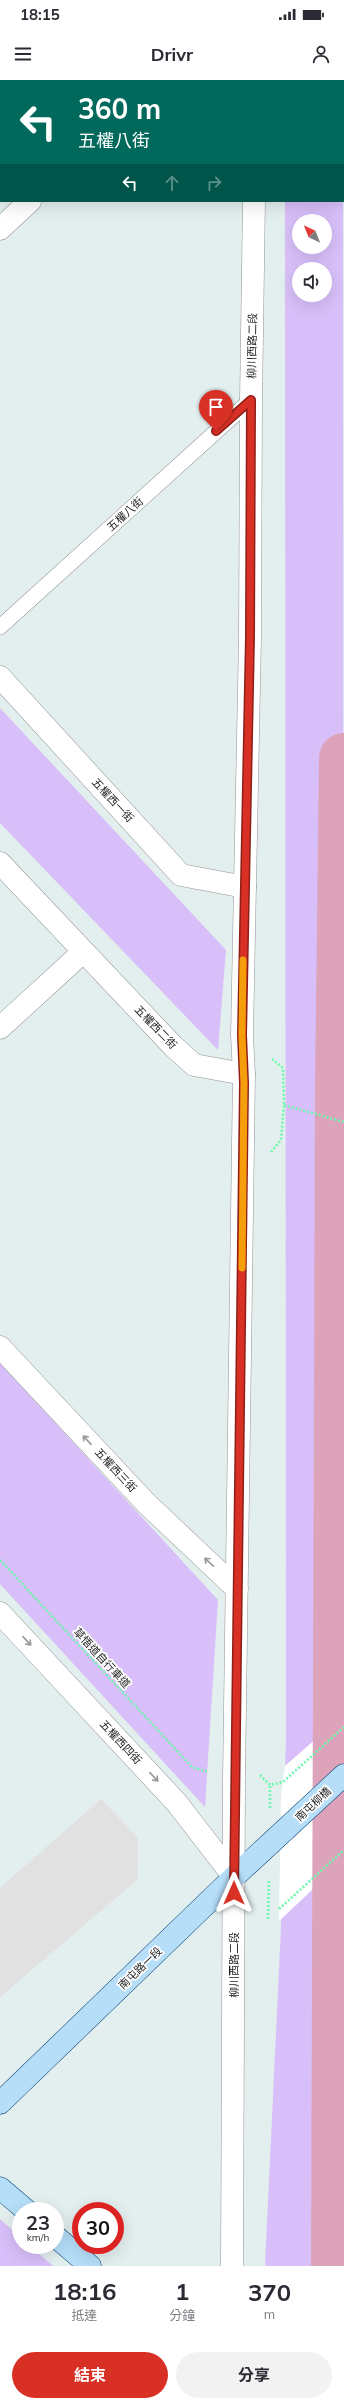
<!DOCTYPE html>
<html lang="zh-TW">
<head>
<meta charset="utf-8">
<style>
	body { margin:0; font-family:Mulish,"Noto Sans TC",sans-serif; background:#f2f2f3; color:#2b2b33; height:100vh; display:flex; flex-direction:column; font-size:15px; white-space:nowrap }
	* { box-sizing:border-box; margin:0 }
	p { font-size:13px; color:#7c7c81 }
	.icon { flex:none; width:22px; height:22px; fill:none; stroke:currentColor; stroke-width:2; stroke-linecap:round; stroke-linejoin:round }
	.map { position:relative; height:2186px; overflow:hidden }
	.sheet { display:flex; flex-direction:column; background:#fff; flex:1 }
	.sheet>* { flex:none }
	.guide { position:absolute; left:0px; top:0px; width:344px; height:122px; box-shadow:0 4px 16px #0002; background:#00695c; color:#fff; overflow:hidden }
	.needle { width:26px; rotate:317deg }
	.fabs { position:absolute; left:292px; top:134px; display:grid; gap:8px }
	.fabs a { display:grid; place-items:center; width:40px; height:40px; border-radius:50%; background:#fff; box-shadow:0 4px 16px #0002; font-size:20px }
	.speed { position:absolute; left:12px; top:2122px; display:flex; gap:8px; font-size:20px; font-weight:700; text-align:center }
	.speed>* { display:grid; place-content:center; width:52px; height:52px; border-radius:50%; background:#fff; box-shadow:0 4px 16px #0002; line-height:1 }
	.speed small { font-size:10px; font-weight:400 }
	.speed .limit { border:6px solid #d22; background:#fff; color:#111 }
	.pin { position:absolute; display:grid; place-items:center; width:34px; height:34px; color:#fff; margin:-41px -17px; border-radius:50% 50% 50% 0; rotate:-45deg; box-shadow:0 0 4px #0007 }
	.pin .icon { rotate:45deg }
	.me { position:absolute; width:44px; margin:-22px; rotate:0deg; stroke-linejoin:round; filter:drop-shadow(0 0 3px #0008) }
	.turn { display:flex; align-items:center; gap:14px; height:84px; padding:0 12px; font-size:18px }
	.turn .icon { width:52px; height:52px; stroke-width:2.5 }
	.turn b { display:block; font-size:28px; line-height:34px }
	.lanes { display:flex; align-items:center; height:38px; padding:0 12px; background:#0003; justify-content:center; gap:20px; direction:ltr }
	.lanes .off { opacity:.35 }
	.eta { display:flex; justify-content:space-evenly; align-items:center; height:68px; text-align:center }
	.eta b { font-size:24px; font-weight:700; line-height:28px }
	.cta { display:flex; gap:8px; margin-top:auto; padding:8px 12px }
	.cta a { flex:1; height:46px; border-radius:24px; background:#d93025; color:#fff; font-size:16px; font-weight:700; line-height:46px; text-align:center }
	.cta a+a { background:#f2f2f3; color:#2b2b33 }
	.status { display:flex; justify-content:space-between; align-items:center; height:28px; padding:0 20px; background:#fff; direction:ltr }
	.status svg { height:11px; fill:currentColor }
	header { display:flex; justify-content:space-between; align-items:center; height:52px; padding:0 12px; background:#fff; font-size:18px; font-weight:700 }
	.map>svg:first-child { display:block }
</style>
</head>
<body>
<div class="status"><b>18:15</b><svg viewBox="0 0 49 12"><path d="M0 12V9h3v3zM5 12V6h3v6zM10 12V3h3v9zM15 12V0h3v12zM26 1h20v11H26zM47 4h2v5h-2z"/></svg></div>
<header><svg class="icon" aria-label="menu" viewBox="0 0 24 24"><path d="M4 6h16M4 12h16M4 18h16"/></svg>Drivr<svg class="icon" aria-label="person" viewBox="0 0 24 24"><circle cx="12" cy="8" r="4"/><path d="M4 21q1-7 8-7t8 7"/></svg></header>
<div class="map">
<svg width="344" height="2186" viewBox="0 0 344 2186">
	<rect width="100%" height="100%" fill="#e3eeee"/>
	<g fill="#d8bff9" fill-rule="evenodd">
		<path d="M343,22L344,2186H267L265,2185L281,1847L286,1657L285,121H343ZM299,141H325V167H299ZM299,189H325V215H299Z"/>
		<path d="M0,628L226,870L218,970L0,743Z"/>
		<path d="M0,1283L218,1520L205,1727L0,1504Z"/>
		<path d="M0,2139L21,2158V2165H29L53,2186H0Z"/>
	</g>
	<path fill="#e1e1e1" d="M101,1719L138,1758L137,1800L0,1917V1808Z"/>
	<path fill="#fff" d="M344,1634V1780L279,1841L281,1714L285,1686Z"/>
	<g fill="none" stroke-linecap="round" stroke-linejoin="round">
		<path stroke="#dca3bb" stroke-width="50" d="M336,2186L340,1009L344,678"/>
		<g stroke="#949494" stroke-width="16">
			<g id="lane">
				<path d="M35,0L36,1"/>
				<path d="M0,547L251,320"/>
			</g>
		</g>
		<g stroke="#949494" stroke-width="23">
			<g id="street">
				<path d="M162,1L163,0"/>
				<path d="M256,1V0"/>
				<path d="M0,149L30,121"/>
				<path d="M0,597L181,795L245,807"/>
				<path d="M0,783L173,966L194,985L244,994"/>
				<path d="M0,948L83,872"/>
				<path d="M0,1267L147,1424L237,1509"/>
				<path d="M0,1533L176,1722L234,1797"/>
				<path d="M232,2186L234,1698L244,994L242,955L250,557L251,320L254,121"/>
			</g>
		</g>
		<g stroke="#054172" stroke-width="23">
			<g id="secondary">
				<path d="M0,2023L234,1797L344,1695"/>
				<path d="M0,2108L27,2131"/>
				<path d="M55,2156L90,2186"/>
			</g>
		</g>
		<g stroke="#69f9aa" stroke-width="2.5" stroke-dasharray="2 2" stroke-linecap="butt">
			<path d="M284,1025L344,1042"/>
			<path d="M271,1072L281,1060L284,1025L283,988L272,979"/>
			<path d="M0,1480L192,1687L208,1692"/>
			<path d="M260,1695L270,1705L283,1702L344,1647"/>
			<path d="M270,1728V1705"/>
			<path d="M279,1829L344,1770"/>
			<path d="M268,1839L269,1799"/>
		</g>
		<use href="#lane" stroke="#fff" stroke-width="15"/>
		<use href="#street" stroke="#fff" stroke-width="22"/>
		<use href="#secondary" stroke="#b6def9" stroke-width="22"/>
	</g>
	<defs><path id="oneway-shaft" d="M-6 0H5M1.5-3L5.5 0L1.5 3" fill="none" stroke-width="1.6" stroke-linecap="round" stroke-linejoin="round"/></defs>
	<g stroke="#999">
		<use href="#oneway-shaft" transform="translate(87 1360) rotate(-133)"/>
		<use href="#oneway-shaft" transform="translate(209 1482) rotate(-137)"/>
		<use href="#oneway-shaft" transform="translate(27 1561) rotate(47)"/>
		<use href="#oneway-shaft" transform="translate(154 1697) rotate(47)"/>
	</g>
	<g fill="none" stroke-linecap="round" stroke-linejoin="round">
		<g stroke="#8d1f18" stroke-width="10">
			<path id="route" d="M216,351L251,320L250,557L242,955L244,1003L234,1813"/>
		</g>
		<use href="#route" stroke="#d93025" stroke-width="7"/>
		<path stroke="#f59e0b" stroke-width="7" d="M242,1188L244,1003L242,955L243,880"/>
	</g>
	<g text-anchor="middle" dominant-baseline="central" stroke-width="3.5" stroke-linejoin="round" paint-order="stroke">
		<g font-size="11" fill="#1d1d1d" stroke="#fff">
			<text transform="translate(252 266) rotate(-89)">柳川西路二段</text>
			<text transform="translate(125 434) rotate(-42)">五權八街</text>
			<text transform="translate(113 720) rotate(47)">五權西一街</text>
			<text transform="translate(156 947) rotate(46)">五權西二街</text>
			<text transform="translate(116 1390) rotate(47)">五權西三街</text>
			<text transform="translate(102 1578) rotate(47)">草悟道自行車道</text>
			<text transform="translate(121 1662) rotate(47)">五權西四街</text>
			<text transform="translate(313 1724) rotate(-43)">南屯柳橋</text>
			<text transform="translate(234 1885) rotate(-90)">柳川西路二段</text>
			<text transform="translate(140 1888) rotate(-44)">南屯路一段</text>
		</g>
	</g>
</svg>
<div class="fabs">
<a><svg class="needle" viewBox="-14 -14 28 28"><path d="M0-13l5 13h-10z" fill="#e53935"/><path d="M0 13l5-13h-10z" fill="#7c7c81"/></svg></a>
<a><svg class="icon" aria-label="sound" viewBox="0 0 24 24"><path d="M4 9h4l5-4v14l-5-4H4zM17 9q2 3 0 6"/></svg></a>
</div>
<div class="speed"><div>23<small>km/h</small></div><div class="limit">30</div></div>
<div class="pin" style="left:216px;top:351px;background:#d93025"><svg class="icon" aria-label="arrive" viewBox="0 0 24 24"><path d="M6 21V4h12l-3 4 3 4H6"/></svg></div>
<svg class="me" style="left:234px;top:1813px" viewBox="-20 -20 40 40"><path d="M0-17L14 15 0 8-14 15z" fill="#d93025" stroke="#fff" stroke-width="4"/></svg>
<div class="guide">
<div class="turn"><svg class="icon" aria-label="left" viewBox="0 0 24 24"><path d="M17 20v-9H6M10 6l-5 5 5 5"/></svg><div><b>360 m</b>五權八街</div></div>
<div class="lanes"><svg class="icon" aria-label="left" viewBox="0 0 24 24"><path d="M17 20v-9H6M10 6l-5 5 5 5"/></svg><svg class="icon off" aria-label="ahead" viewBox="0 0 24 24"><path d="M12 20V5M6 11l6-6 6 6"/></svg><svg class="icon off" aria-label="right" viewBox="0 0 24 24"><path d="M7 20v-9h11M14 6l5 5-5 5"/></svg></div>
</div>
</div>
<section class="sheet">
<div class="eta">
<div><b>18:16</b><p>抵達</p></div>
<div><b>1</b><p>分鐘</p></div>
<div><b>370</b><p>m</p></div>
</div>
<div class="cta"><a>結束</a><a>分享</a></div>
</section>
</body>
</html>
